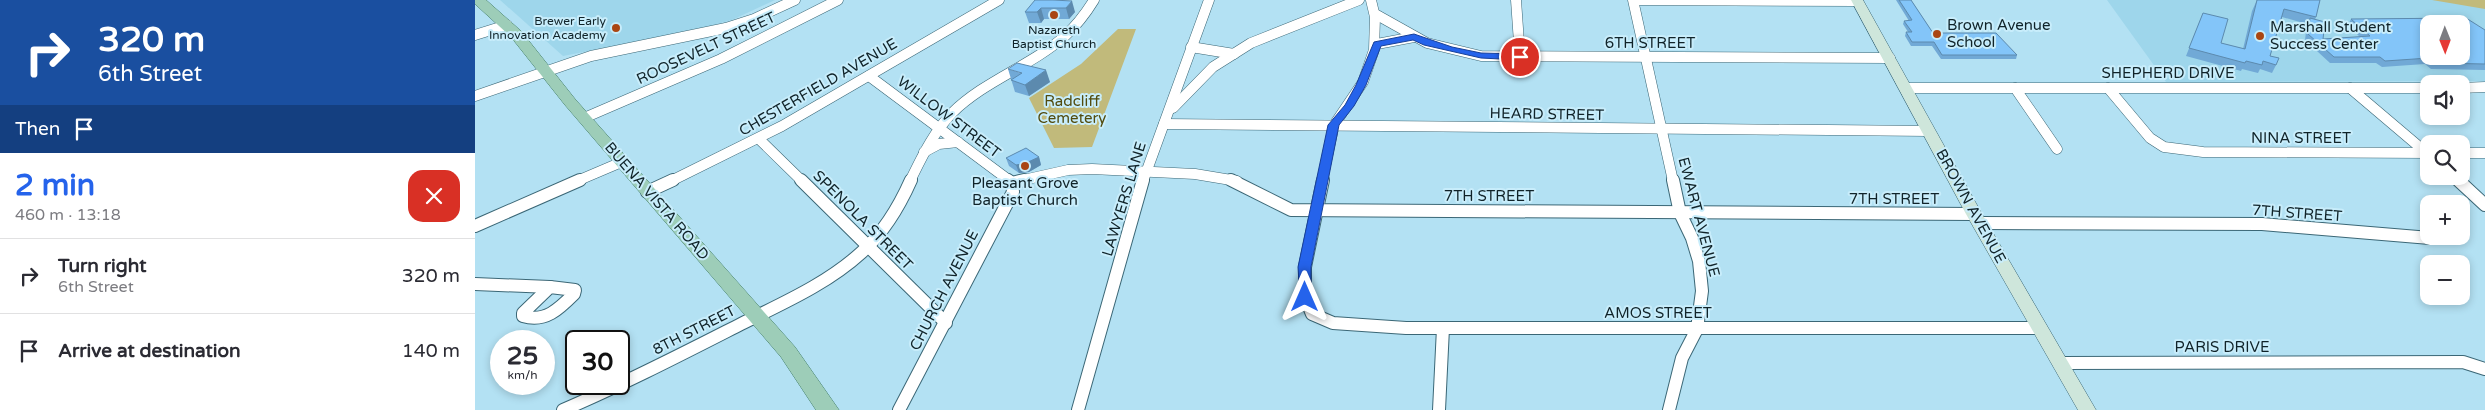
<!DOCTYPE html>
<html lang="en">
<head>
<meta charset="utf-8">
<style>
	body { margin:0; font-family:"Varela Round",sans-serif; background:#f7f7f7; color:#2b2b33; height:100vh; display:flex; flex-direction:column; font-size:19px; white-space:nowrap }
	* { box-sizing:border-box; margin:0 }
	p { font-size:16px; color:#7c7c81 }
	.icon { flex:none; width:28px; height:28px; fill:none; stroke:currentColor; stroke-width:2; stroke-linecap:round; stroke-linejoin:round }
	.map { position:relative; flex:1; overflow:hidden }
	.details { display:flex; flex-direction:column; background:#fff; width:475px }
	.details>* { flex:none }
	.guide { background:#1a4fa0; color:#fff; overflow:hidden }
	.needle { width:32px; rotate:179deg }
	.buttons { position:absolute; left:1945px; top:15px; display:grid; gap:10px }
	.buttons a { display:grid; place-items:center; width:50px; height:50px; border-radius:10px; background:#fff; box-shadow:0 2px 8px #0003; font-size:25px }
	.speed { position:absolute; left:15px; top:330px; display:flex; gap:10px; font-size:25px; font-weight:700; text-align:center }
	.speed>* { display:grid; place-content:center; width:65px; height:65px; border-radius:50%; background:#fff; box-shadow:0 2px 8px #0003; line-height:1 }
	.speed small { font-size:12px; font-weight:400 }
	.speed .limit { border:2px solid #111; border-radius:8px; background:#fff; color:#111 }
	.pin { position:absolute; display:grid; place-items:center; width:42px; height:42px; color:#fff; margin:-21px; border:2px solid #fff; border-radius:50%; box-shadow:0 1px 5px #0007 }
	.me { position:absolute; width:55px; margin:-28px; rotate:0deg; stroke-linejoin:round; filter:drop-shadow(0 0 4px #0008) }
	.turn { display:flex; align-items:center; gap:18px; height:105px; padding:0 15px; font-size:22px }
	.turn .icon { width:65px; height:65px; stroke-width:2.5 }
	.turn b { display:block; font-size:35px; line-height:42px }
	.then { display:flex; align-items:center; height:48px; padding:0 15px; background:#0003; gap:10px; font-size:19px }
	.round { display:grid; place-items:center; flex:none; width:52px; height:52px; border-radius:15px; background:#f7f7f7 }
	.head { display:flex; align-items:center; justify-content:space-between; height:85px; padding:0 15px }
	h1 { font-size:30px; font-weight:700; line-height:38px; color:#2563eb }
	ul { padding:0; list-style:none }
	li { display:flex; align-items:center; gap:15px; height:75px; padding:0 15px; border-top:1px solid #e1e1e2 }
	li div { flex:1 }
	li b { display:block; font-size:19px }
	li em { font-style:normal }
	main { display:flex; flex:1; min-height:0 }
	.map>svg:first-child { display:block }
</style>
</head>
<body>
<main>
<section class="details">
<div class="guide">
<div class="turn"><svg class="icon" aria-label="right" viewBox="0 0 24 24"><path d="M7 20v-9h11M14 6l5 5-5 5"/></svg><div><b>320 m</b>6th Street</div></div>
<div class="then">Then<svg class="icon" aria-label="arrive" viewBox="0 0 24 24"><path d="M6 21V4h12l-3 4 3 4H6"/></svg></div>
</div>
<div class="head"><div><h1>2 min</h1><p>460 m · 13:18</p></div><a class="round" style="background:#d93025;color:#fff"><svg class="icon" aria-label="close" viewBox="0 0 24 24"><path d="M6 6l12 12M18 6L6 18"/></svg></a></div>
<ul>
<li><svg class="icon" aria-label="right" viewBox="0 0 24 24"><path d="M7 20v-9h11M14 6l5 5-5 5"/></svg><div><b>Turn right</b><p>6th Street</p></div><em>320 m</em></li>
<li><svg class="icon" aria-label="arrive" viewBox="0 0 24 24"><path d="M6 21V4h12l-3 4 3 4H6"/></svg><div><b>Arrive at destination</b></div><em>140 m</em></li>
</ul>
</section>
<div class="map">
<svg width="2010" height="410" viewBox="0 0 2010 410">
	<rect width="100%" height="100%" fill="#b3e1f3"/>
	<g fill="#9ed6eb" fill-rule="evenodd">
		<path d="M25,0H300L257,20L213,32L88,56Z"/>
		<path d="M1632,0H2010V81L1691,82ZM1954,24H1986V56H1954Z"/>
	</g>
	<g fill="#c1ba7b">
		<path d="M1957,0H2010V9Z"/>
		<path d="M643,29H661L617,147L579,148L554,98L606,64Z"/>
	</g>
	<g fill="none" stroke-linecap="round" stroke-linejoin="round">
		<g stroke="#3b6776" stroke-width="11">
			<g id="street-far1">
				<path d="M1041,0L1045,57"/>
				<path d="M1158,0L1198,181"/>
				<path d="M1159,0L1383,1"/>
				<path d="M902,15L952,43L1006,56L1415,58"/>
				<path d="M0,35L32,25"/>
				<path d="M902,44L939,37"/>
				<path d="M716,47L759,54"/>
				<path d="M394,76L535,181"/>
				<path d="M1431,88H1954"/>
				<path d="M1540,88L1582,149"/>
				<path d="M1633,88L1675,138L1689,147L1728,152L1954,153"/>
				<path d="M1875,88L1954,155"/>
				<path d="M1986,88L2010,87"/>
				<path d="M0,96L116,56L251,28L279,19L320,0"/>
				<path d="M698,108L738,67L776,43L884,0"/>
				<path d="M109,118L246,59L363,0"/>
				<path d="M689,124L1454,131"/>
				<path d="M284,139L327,181"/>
				<path d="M449,152L464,144L483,142"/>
				<path d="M1986,153H2010"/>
				<path d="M1978,176L1984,181"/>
				<path d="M102,181L149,161"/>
				<path d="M196,181L307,126L524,0"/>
				<path d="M435,181C447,157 458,133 477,113C509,81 556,66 590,36C602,25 611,13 619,0"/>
				<path d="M544,181L593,170L617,169L720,174L762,181"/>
				<path d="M668,181L734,0"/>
				<path d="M847,181L859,125L888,82L899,50L900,17L896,0"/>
			</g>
		</g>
		<g stroke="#3b6776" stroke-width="14">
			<g id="street">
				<path d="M326,180L471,323"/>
				<path d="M533,180L537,183"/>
				<path d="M756,180L816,210L1499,214"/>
				<path d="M848,180L830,267V297L837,314L858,323L931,328H1564"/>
				<path d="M1983,180L2010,205"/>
				<path d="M537,183L549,180"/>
				<path d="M172,192L198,180"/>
				<path d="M1506,223L1787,224L1955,238"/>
				<path d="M0,226L105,180"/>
				<path d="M0,284L75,287"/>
				<path d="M75,287L100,290L99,294C84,309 70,323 48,316V313Z"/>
				<path d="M1585,363L1988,362L2010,369"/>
				<path d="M88,410C149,384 207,354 266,324C308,303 352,284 387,252C409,232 424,207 436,180"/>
				<path d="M424,410L538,192L537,183"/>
				<path d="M603,410L668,180"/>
				<path d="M964,410L968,328"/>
				<path d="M1194,410L1207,358L1222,329L1227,291L1224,261L1217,238L1205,213L1198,180"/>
			</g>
		</g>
		<g stroke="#3b6776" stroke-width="1">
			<path id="secondary" d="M1376,0H1388L1507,214L1621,410H1603L1491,214Z"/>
		</g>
		<g stroke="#417c67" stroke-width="1">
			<path id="primary" d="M0,0H11L46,31L100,99L320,347L364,410H341L306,357L90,105L36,37L0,4Z"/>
		</g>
		<use href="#street-far1" stroke="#fff" stroke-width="10"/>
		<use href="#street" stroke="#fff" stroke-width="12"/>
		<use href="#secondary" fill="#cee6db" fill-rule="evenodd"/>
		<use href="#primary" fill="#9dcdb8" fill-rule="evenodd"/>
	</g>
	<g fill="#71a9d6">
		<path d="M578,0L600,12L594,19H569L566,23H554L550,12Z"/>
		<path d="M1421,0H1436L1458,33L1542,55L1541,59H1466L1457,46H1436L1430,36L1431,32H1433L1428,24L1429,21H1434Z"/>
		<path d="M1782,0H1845L1840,20L1848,39L1885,37L1873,25L1876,19L2010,30V70L1956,69L1950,64L1907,67L1901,63H1855L1830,40L1832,24L1807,17L1795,56L1801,65L1797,73L1785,69L1783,73L1767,69L1766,71L1711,56L1728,13L1746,43L1768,49L1777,11Z"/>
		<path d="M533,69L575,82L554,96L540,92Z"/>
		<path d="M564,157L566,165L554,172L544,173L534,166L531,158Z"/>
	</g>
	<g fill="#5c8aae">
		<path d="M597,1L600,12L594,19L591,8Z"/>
		<path d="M566,8L569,19L566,23L562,12Z"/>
		<path d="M571,70L575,82L554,96L550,85Z"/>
		<path d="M564,157L566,165L554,172L544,173L541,165Z"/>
	</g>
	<g fill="#83c5f9" stroke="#5c8aae" fill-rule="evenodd">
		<path d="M560,0H578L597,1L591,8H566L562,12H550Z"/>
		<path d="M1424,0H1436L1458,33H1521L1542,55H1467L1459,42H1437L1431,32H1437L1429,21L1437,20Z"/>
		<path d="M1782,0H1845L1841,17L1809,9L1795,56L1804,58L1801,65L1788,61L1787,65L1771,61L1770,63L1714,48L1728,13L1753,19L1746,43L1770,49Z"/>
		<path d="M1835,18L1850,22L1848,39L1895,36L1876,19L1991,18L2010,30V64L1959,63L1954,58L1910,61L1905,57H1859L1833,34ZM1954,24H1986V56H1954Z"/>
		<path d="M542,63L571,70L550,85L536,80L547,73L533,69Z"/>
		<path d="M551,148L564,157L551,163L541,165L531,158Z"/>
	</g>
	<path fill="#2563eb" stroke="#184099" d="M939,34L977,47L1006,53L1045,54L1050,57L1045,60L1006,58L949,45L938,40L906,46L891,85L879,106L864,125L836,267V297L834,300H825L823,267L853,125L870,105L881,85L899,42Z"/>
	<g fill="#aa4613" stroke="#c8edfb" stroke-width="2">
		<circle cx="579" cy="15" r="5"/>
		<circle cx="141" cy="28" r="5"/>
		<circle cx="1462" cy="34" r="5"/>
		<circle cx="1785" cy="36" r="5"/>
		<circle cx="550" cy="166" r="5"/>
	</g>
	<g text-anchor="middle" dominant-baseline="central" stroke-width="4" stroke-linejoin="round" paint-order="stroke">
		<g font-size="12" fill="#102329" stroke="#c8edfb" text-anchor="end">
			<text x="131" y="21">Brewer Early<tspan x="131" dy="14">Innovation Academy</tspan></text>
			<text x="579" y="30" text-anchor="middle">Nazareth<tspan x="579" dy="14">Baptist Church</tspan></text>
		</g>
		<g font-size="15" fill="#102329" stroke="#c8edfb" text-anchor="start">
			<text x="1472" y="25">Brown Avenue<tspan x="1472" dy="17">School</tspan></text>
			<text x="1795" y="27">Marshall Student<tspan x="1795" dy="17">Success Center</tspan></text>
			<text x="550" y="183" text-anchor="middle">Pleasant Grove<tspan x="550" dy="17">Baptist Church</tspan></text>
		</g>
		<g font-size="15" fill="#102329" stroke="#c8edfb">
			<text x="1175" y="43">6TH STREET</text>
			<text transform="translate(231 48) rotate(-25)">ROOSEVELT STREET</text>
			<text x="1693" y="73">SHEPHERD DRIVE</text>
			<text transform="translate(343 87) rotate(-30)">CHESTERFIELD AVENUE</text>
			<text transform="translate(1072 114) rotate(1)">HEARD STREET</text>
			<text transform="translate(474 117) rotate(37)">WILLOW STREET</text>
			<text x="1826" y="138">NINA STREET</text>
			<text x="1014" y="196">7TH STREET</text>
			<text transform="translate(649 199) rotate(-73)">LAWYERS LANE</text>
			<text x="1419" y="199">7TH STREET</text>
			<text transform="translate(182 201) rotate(49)">BUENA VISTA ROAD</text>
			<text transform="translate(1496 206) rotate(61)">BROWN AVENUE</text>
			<text transform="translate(1822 213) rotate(4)">7TH STREET</text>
			<text transform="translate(1224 217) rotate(75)">EWART AVENUE</text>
			<text transform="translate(388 220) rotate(45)">SPENOLA STREET</text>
			<text transform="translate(469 290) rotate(-63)">CHURCH AVENUE</text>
			<text x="1183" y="313">AMOS STREET</text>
			<text transform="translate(219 330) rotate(-27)">8TH STREET</text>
			<text x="1747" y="347">PARIS DRIVE</text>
		</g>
		<g font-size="15" fill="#514b0e" stroke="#c8edfb">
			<text x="597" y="101">Radcliff<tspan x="597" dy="17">Cemetery</tspan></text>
		</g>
	</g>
</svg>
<div class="buttons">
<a><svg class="needle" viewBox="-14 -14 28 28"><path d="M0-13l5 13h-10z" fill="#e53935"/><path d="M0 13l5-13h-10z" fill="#7c7c81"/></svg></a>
<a><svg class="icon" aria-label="sound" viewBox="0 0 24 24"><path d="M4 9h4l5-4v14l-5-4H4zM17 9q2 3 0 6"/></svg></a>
<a><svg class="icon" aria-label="search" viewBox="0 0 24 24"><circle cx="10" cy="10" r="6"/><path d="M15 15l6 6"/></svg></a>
<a>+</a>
<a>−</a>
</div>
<div class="speed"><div>25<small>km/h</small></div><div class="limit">30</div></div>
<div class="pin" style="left:1045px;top:57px;background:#d93025"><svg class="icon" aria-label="arrive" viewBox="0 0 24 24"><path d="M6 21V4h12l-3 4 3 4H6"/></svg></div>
<svg class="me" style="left:830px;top:297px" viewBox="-20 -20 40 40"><path d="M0-17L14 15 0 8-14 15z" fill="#2563eb" stroke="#fff" stroke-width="4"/></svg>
</div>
</main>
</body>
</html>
